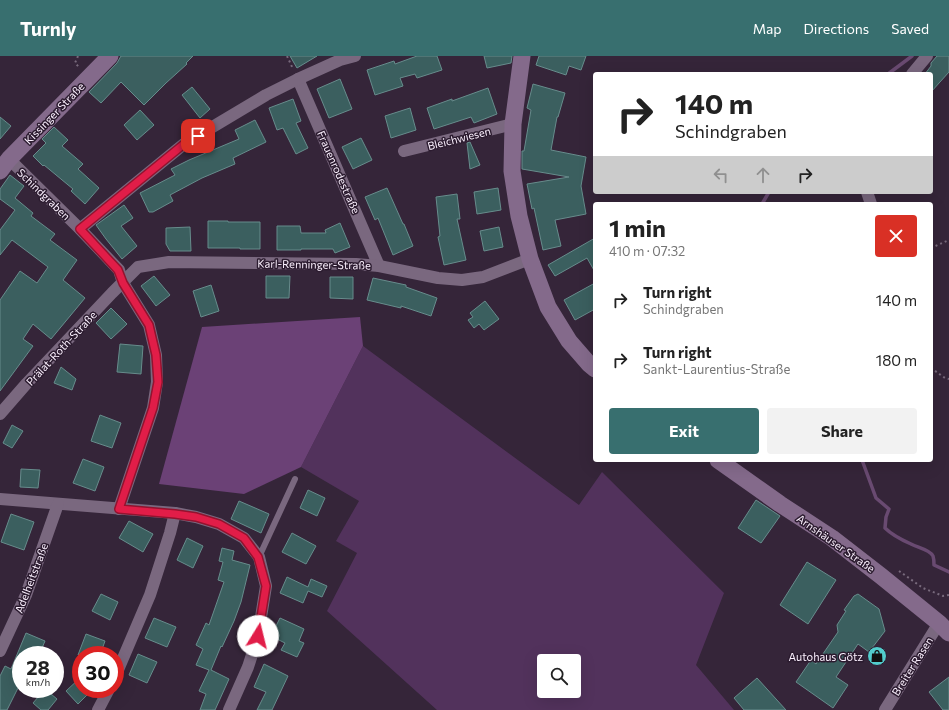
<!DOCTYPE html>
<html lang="en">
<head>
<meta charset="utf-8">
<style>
	body { margin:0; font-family:Commissioner,sans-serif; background:#f2f2f2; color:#222; height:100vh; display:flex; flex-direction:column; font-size:15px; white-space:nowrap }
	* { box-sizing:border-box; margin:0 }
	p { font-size:13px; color:#767676 }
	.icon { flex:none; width:22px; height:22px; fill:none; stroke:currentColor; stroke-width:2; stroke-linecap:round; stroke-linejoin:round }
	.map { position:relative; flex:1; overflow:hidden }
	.details { position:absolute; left:593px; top:146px; width:340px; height:260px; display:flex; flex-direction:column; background:#fff; border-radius:4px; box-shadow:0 4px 16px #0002 }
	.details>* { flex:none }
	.guide { position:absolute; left:593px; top:16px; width:340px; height:122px; border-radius:4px; box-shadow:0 4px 16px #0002; background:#fff; color:#222; overflow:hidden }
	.controls { position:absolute; left:537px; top:598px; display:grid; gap:8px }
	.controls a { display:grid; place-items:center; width:44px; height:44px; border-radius:4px; background:#fff; box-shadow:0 4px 16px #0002; font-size:20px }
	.speed { position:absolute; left:12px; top:590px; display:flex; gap:8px; font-size:20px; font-weight:700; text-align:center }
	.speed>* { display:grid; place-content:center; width:52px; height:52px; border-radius:50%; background:#fff; box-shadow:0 4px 16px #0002; line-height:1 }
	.speed small { font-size:10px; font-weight:400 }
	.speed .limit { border:6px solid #d22; background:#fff; color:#111 }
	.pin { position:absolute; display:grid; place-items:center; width:34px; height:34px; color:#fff; margin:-17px; border-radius:8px; box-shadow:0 2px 6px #0006 }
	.me { position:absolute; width:44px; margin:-22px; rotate:9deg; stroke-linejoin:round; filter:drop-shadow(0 0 3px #0008) }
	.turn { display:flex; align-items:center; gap:14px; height:84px; padding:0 16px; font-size:18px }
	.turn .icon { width:52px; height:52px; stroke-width:2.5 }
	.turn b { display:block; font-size:28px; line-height:34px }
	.lanes { display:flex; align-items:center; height:38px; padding:0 16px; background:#0003; justify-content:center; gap:20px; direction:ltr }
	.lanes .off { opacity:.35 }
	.round { display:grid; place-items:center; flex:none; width:42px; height:42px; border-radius:4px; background:#f2f2f2 }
	.head { display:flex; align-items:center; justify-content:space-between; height:68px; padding:0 16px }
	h1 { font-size:24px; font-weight:700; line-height:30px }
	.cta { display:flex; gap:8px; margin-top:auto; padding:8px 16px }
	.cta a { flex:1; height:46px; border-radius:4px; background:#386f6f; color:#fff; font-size:16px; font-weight:700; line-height:46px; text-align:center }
	.cta a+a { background:#f2f2f2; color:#222 }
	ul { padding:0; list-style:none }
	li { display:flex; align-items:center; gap:12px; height:60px; padding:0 16px }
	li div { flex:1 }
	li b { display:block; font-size:15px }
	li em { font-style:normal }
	header { display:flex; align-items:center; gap:24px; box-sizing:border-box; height:56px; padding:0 20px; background:#386f6f; color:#fff }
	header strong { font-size:19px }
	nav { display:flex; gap:22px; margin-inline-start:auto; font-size:14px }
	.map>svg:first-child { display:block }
</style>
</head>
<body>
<header>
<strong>Turnly</strong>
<nav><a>Map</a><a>Directions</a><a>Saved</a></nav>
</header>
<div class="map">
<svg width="949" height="654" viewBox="0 0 949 654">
	<rect width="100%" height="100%" fill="#352539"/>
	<path fill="#52325c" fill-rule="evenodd" d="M363,290L579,449L602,416L724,537L696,609L734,654H437L327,555L357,497L336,485L359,445L301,411ZM544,605H574V635H544Z"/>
	<path fill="#6b4176" d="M360,261L363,290L301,411L244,438L159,428L202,271Z"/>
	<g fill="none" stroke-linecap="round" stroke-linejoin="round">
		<g stroke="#694a71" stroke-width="3.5">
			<path d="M888,18L912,0"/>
			<path d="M762,148L769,136"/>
			<path d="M862,404L876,442L889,453L886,461L885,472C892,479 902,484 911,488C918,492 929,493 933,500C934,503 934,507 934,509L949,516"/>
		</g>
	</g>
	<g fill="#3b5f5f" stroke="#678c8c">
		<path d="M121,0H193L186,7L187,8L166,27L144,49L121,26L101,47L89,36L117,7Z"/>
		<path d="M290,0H317L297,12Z"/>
		<path d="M417,0H437L442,14L417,22L415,18L400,22L403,30L375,39L367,14L394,5L395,8Z"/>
		<path d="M484,0H512L511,7L487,12Z"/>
		<path d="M539,0H586L581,14L569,10L566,19L536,9Z"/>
		<path d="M937,0H949V16L931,36V18H925L931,10V7Z"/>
		<path d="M340,23L352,53L329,62L317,33Z"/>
		<path d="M533,28L565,37L558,61H557L551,94L586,101L581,130L586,158L555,164L561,190L543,194L534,152L532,153L527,128L569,121L522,113V95H524L531,54L527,52Z"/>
		<path d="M192,31L210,53L200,62L182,39Z"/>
		<path d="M488,32L497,58L474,67L471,61L434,73L427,52L452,43V45Z"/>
		<path d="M293,43L301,65L296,67L308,92L296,98L283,72L277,74L269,52Z"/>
		<path d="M410,52L416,74L391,82L385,60Z"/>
		<path d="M140,54L154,69L137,84L124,69Z"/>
		<path d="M0,61L11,70L0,83Z"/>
		<path d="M255,64L266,86L233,102L235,108L202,122L170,139L173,145L153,156H149L140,137L175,119L171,113L189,104L239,83L235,74Z"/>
		<path d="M54,71L68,84L62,90L83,108L78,113L99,132L85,148L71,135L73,133L44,109L43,110L33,100L46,87L42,83Z"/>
		<path d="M361,82L372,104L353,113L342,91Z"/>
		<path d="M470,86L480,109L470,113L467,87Z"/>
		<path d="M10,119L24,130L15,142L33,157L31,160L55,178L50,184L77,204L63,224L85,242L51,283L33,268L23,283L33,290L0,335V244L20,215L37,227L48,211L12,184L0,199V174L15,154L0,143V133Z"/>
		<path d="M387,132L403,168H404L413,190L393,199L378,162L375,164L365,141Z"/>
		<path d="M498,132L501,154L477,158L474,136Z"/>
		<path d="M457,138L460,163H457L466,204L444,209L438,181L440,180L436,141Z"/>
		<path d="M124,149L133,162L121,170L137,190L122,203L106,183L96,169Z"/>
		<path d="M208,165H228V166H260V193H240V192H208Z"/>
		<path d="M340,167L350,191L335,197L333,193H301V194H277V170H300L301,177H326L325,174Z"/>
		<path d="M190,171L191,195H170L166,188V172Z"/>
		<path d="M499,171L503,191L484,195L480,175Z"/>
		<path d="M595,182V216L587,202L555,220L548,209Z"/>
		<path d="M154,220L170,239L156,250L141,230Z"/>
		<path d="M266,220H290L289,242H266Z"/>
		<path d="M330,221H353V243L330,242Z"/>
		<path d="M373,222L406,229V231L437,242L431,260L401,250V252L367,244Z"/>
		<path d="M595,227V253L575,264L564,244Z"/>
		<path d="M211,229L219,255L201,261L193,235Z"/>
		<path d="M485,245L499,263L484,274L479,268L474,272L468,264L473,261L470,257Z"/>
		<path d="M111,252L127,268L111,283L96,267Z"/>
		<path d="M120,288L143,290L141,318L117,316Z"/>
		<path d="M61,311L76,323L72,334L54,327Z"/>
		<path d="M100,359L121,367L112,392L91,385Z"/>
		<path d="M12,369L23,375L12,392L3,387Z"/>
		<path d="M83,403L104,411L95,435L73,427Z"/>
		<path d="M21,413L40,414L38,432L20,431Z"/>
		<path d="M308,434L325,442L317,460L300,452Z"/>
		<path d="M756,444L780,460L761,487L738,472Z"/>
		<path d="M239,445L269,458L261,477L231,463Z"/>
		<path d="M11,458L34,466L24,494L1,486Z"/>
		<path d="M129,465L153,478L143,496L119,482Z"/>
		<path d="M292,477L316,490L306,508L282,496Z"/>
		<path d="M187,482L203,490L193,512L177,504Z"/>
		<path d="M222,492L234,495L232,504L250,509L241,546L234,565L222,591L221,590L211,614L229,623L215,654H200L206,638L199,635L209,614L196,609L203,593L196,589L206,567L209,569L224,526L218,524L223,506L219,505Z"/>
		<path d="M807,506L836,524L808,568L780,549Z"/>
		<path d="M287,521L308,531L311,523L327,530L322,541L308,535L303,547L280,537Z"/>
		<path d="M101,538L118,546L110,564L92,555Z"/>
		<path d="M858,538L879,553L885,575L869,596L858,588L836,621L848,629L833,652L796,626L811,604L816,608L838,576L837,569L846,555L844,554L854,540Z"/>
		<path d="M154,562L176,571L167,591L145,582Z"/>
		<path d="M280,562L304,573L299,585L304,587L297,601L281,594L285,587L271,580Z"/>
		<path d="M26,577L45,585L39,599H21V626L7,654H0V620L5,610L11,613Z"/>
		<path d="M86,578L105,585L100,599H78Z"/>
		<path d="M138,598L157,606L147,627L129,619Z"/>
		<path d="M264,608L288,620L272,654H257L266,636L254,631Z"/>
		<path d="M81,621V633H93L78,648L66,635Z"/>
		<path d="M949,621V654H943L929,636Z"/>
		<path d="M757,622L786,654H744L734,642Z"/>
		<path d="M45,633L57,643L48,654H41L33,647Z"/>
	</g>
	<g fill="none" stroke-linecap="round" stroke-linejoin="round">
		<g stroke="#786a7c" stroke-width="2" stroke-dasharray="2 3" stroke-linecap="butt">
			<path d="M78,0L75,7L80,12"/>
			<path d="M287,0L293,13"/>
			<path d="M931,192L949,184"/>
			<path d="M931,312L945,322L949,323"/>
			<path d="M899,515L923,532L943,540L949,539"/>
		</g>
		<path stroke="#7a687f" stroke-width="6" d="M259,501L295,423"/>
		<g stroke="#7a687f" stroke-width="12">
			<path d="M912,18L927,0"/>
			<path d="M298,23L379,210"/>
			<path d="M404,95L513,68"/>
			<path d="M9,103L80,173L119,214L123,227L149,269L156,299L157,326L153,352L119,453"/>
			<path d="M867,136L871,148"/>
			<path d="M80,173L184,88L266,39L298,23L340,4L355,0"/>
			<path d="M0,358L27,327L112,237L138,211L169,206L356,208L379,210L438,222L462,224L483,221L530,203"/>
			<path d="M0,443L175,457L196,461L219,468L244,482L259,501L266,530L258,580L248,611L229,654"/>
			<path d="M0,595L26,539L58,448"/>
			<path d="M115,621L150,539L170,477L175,457"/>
			<path d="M98,654L109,633"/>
			<path d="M885,654L939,567"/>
		</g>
		<g stroke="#846a8b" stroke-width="17">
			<path d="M522,0L513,68L512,115L519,160L530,203L548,251L569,285L589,308L595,313"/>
			<path d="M0,115L9,103L110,0"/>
			<path d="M718,404L780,448L832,482L881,520L939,567L949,577"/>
		</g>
	</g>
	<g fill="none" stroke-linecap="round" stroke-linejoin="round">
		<g stroke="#92132f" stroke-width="10">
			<path id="route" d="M198,80L184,88L80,173L118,214L123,227L149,269L156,299L158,326L153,352L119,453L175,458L196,461L219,468L244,482L258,501L266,530L258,580"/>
		</g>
		<use href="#route" stroke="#e11d48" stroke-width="7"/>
	</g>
	<defs>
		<g id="shop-disc" transform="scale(1)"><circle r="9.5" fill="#52cdcd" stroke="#2b1b2f"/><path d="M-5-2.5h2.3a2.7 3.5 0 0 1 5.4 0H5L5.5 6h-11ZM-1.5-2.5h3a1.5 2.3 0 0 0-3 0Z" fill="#111"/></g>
	</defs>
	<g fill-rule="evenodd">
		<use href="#shop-disc" x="877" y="600"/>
	</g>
	<g text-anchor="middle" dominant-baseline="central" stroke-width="3" stroke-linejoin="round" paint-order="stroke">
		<g font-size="11" fill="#fbf0fe" stroke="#2b1b2f">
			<text transform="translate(54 57) rotate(-46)">Kissinger Straße</text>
			<text transform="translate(459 82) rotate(-14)">Bleichwiesen</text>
			<text transform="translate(339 116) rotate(66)">Frauenrodestraße</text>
			<text transform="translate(44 138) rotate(44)">Schindgraben</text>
			<text transform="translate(314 208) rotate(1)">Karl-Renninger-Straße</text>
			<text transform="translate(61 292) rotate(-47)">Prälat-Roth-Straße</text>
			<text transform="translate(836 487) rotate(35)">Arnshäuser Straße</text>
			<text transform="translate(31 522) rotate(-69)">Adelheitstraße</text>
			<text transform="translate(912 610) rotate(-58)">Breiter Rasen</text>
		</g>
		<g font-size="11" fill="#fbf0fe" stroke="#2b1b2f" text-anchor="end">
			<text x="863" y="600">Autohaus Götz</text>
		</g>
	</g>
</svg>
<div class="controls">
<a><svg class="icon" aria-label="search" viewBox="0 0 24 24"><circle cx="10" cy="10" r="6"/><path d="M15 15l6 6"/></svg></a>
</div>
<div class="speed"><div>28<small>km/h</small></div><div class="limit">30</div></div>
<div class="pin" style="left:198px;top:80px;background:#d93025"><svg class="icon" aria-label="arrive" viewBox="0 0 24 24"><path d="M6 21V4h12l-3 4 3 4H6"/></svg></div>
<svg class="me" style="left:258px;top:580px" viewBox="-20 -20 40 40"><circle r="19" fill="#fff"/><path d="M0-13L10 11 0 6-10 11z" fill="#e11d48"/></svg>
<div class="guide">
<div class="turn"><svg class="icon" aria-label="right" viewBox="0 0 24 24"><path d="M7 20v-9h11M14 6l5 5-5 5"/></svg><div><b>140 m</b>Schindgraben</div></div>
<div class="lanes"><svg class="icon off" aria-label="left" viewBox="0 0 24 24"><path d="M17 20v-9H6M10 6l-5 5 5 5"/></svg><svg class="icon off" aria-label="ahead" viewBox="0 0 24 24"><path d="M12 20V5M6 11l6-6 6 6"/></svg><svg class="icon" aria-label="right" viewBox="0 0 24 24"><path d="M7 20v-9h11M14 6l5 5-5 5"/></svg></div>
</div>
<section class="details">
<div class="head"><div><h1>1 min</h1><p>410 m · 07:32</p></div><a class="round" style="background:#d93025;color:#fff"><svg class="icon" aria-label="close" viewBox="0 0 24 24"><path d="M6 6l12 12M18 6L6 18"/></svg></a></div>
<ul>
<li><svg class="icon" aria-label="right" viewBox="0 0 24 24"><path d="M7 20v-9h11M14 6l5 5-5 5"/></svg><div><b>Turn right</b><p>Schindgraben</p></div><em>140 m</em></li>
<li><svg class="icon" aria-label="right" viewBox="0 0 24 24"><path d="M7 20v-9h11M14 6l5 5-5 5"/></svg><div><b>Turn right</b><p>Sankt-Laurentius-Straße</p></div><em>180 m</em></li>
</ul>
<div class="cta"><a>Exit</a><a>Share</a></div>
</section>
</div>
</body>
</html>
